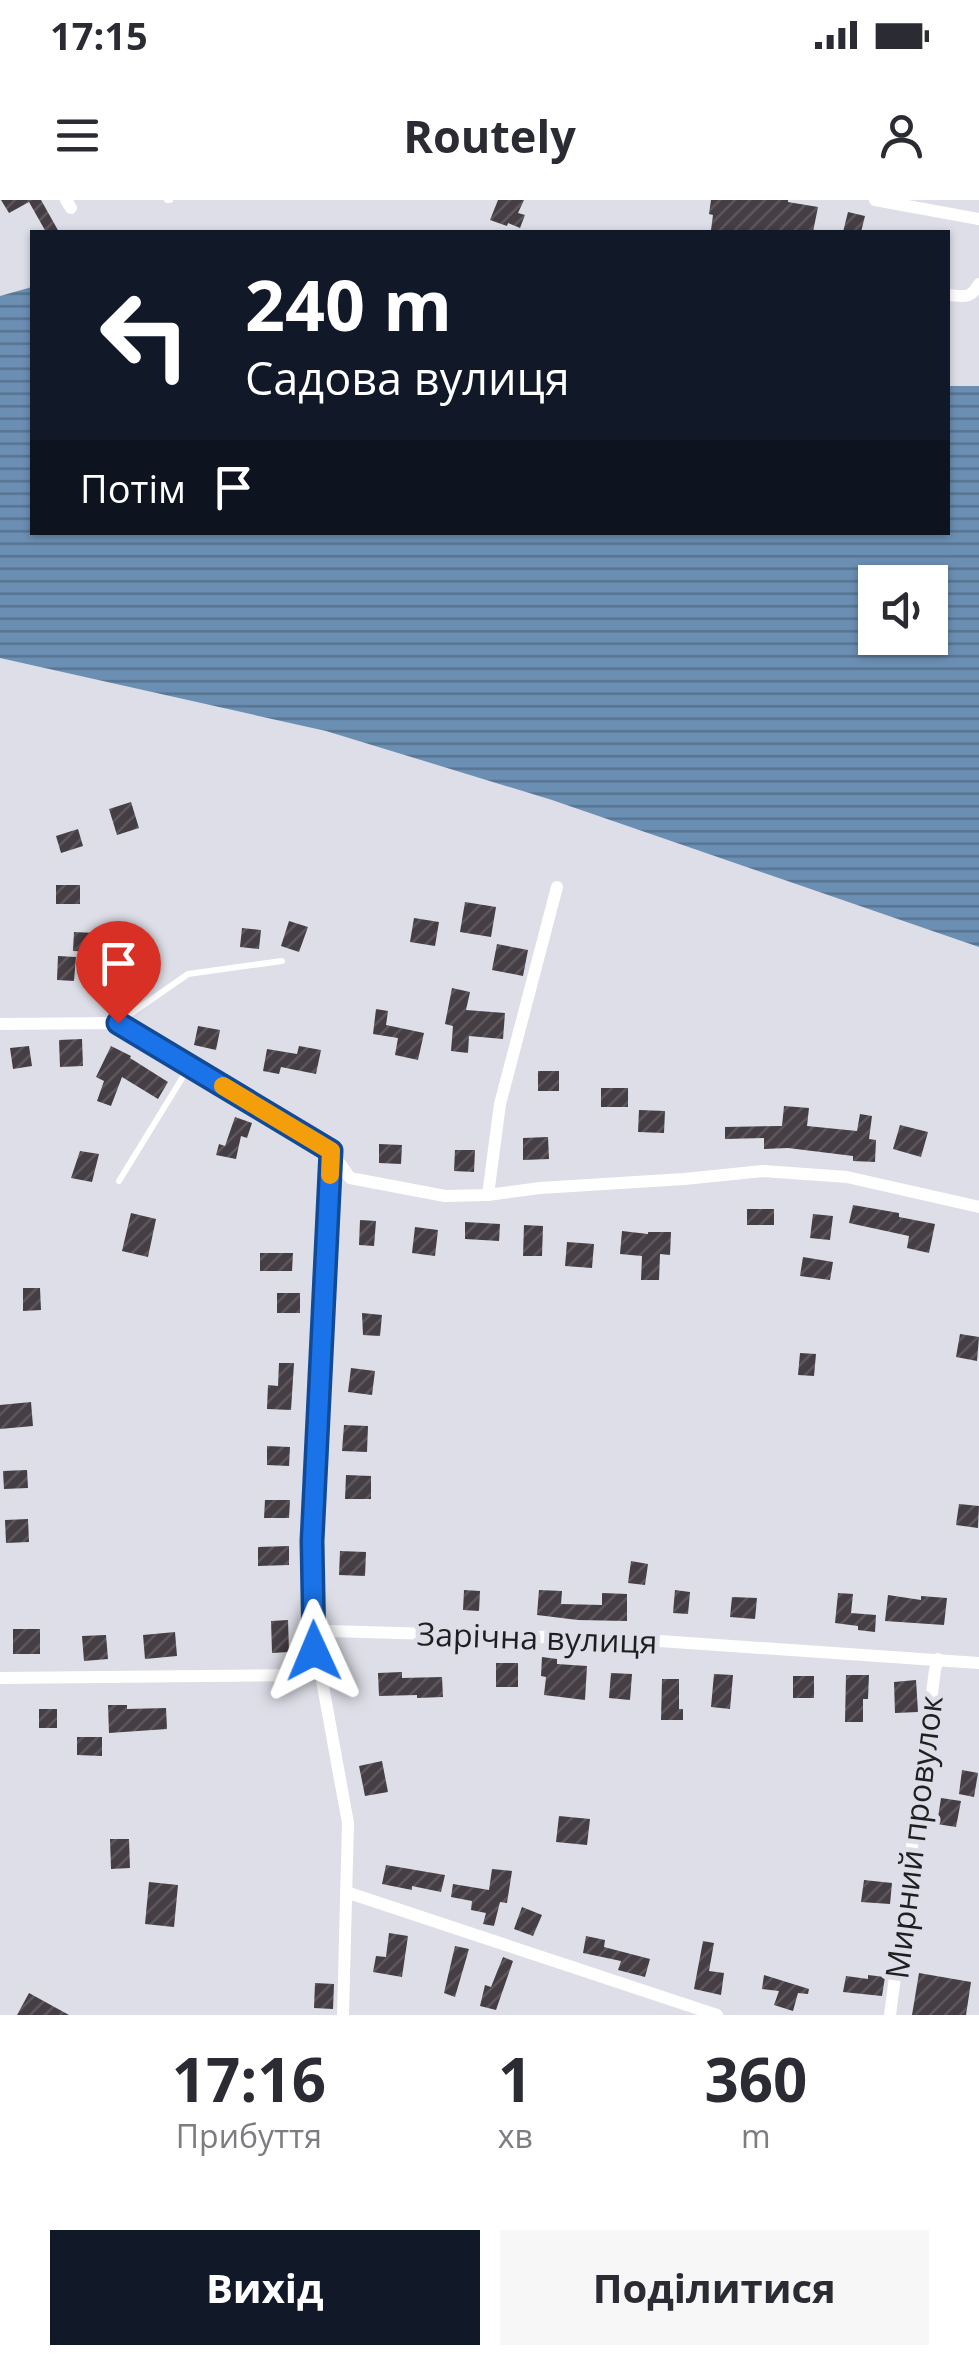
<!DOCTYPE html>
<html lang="uk">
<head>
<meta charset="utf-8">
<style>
	body { margin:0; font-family:"Open Sans",sans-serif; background:#f7f7f7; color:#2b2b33; height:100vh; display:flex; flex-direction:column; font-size:38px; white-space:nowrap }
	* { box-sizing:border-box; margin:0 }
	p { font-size:32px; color:#7c7c81 }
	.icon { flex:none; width:55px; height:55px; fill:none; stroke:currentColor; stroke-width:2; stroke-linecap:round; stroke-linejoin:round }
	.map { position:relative; height:1815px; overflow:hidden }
	.sheet { display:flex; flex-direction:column; background:#fff; flex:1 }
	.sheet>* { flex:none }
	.top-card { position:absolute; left:30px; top:30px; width:920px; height:305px; border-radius:0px; box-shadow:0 2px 8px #0004; background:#111827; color:#fff; overflow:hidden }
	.buttons { position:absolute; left:858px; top:365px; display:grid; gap:20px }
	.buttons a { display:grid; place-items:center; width:90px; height:90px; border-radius:0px; background:#fff; box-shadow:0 2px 8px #0004; font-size:50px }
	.pin { position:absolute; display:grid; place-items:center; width:85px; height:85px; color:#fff; margin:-102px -42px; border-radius:50% 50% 50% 0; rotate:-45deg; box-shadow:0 0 10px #0007 }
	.pin .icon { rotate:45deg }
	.me { position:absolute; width:110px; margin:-55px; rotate:359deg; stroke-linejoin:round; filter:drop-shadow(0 0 8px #0008) }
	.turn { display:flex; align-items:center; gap:35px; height:210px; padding:0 50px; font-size:45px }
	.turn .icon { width:130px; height:130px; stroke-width:2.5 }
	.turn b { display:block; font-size:70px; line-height:85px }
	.then { display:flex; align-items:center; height:95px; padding:0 50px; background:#0003; gap:20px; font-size:38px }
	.eta { display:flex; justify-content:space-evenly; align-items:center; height:170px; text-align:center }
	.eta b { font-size:60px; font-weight:700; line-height:70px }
	.button { display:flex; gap:20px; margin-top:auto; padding:20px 50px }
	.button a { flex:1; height:115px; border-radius:0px; background:#111827; color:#fff; font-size:40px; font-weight:700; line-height:115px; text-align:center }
	.button a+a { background:#f7f7f7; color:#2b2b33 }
	.status { display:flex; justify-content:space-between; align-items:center; height:70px; padding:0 50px; background:#fff; direction:ltr }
	.status svg { height:28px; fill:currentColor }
	header { display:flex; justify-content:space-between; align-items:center; height:130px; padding:0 50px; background:#fff; font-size:45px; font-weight:700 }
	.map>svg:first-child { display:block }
</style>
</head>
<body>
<div class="status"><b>17:15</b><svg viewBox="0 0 49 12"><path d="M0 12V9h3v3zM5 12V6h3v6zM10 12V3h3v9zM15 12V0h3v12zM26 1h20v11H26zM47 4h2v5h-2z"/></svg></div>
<header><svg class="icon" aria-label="menu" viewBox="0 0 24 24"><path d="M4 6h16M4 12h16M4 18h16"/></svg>Routely<svg class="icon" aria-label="person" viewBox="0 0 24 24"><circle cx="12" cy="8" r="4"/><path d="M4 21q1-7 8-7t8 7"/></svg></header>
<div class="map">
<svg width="979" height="1815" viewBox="0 0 979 1815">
	<defs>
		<pattern id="water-rules" width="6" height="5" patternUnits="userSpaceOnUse" patternTransform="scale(2.5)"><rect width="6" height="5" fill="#6b8fb3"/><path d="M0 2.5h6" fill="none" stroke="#577491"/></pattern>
		<pattern id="building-hatch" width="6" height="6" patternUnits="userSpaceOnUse" patternTransform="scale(2.5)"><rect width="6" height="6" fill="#453e44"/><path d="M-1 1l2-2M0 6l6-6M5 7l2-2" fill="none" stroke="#5d575c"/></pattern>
	</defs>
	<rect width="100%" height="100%" fill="#dddee7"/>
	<path fill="url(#water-rules)" fill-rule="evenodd" d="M32,87V332H948V186H979V747L552,600L326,531L0,458V96ZM875,382H930V438H875Z"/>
	<g fill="url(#building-hatch)">
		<path d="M1,0H41L59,32H46L29,2L9,13Z"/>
		<path d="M498,0H524L518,13L525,15L520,28L508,23L507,26L490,20Z"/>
		<path d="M711,0H788V2L818,7L813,32L711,30L713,15L709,14Z"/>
		<path d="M848,12L865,16L861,32H843Z"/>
		<path d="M131,602L139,628L117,635L109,609Z"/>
		<path d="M78,629L83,646L61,653L56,636Z"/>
		<rect x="56" y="685" width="24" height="19"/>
		<path d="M465,702L496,707L491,737L460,732Z"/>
		<path d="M414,718L439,722L435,746L410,742Z"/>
		<path d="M289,721L308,727L299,752L281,746Z"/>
		<path d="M242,728L261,730L259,749L240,747Z"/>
		<path d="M74,732L96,733L95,752L73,751Z"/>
		<path d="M497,744L528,750L523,776L492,770Z"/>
		<path d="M58,756L76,757L74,781L57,780Z"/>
		<path d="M116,764L118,791L101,792L99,765Z"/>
		<path d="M452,788L470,792L466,810L505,813L503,839L469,836L468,853L451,851L453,826L445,824Z"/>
		<path d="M376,809L388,811L386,825L424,833L418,860L395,855L398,838L373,834Z"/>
		<path d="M198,826L220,830L216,850L194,845Z"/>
		<path d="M82,839L83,866L60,867L59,840Z"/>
		<path d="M29,846L32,866L13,869L10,848Z"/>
		<path d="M111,846L131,856L130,858L168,882L158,899L122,877L111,906L97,901L104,881L96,877Z"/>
		<path d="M299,846L321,850L316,874L281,867L279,874L263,871L267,849L297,854Z"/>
		<rect x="538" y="871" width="21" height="20"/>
		<rect x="601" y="888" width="27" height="19"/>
		<path d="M784,906L809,908L807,926L857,931L860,914L872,916L869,939L876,940L875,962L853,961V956L788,948L764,949V938L725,939V927L782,926Z"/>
		<path d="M639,910L665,911L664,933L638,932Z"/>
		<path d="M235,917L252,923L247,938L241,936L236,959L216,955L219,944L225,946Z"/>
		<path d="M900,925L928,932L921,957L893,949Z"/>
		<path d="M548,937L549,959L523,960V938Z"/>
		<path d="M379,944L402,945L401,964L379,963Z"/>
		<path d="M455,950H475L474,972L454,971Z"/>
		<path d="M80,951L99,954L92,982L71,978Z"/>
		<path d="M853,1005L899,1013V1017L935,1024L929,1053L907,1048L909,1036L849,1023Z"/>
		<rect x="747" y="1009" width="27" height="16"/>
		<path d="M131,1013L156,1019L148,1057L122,1051Z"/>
		<path d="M813,1014L833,1016L830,1040L810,1038Z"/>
		<path d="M360,1020L376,1021L374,1046L359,1045Z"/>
		<path d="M465,1022L500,1024L499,1041L465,1039Z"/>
		<path d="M524,1025L543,1026L542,1056H523Z"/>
		<path d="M415,1027L438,1030L435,1056L412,1053Z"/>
		<path d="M622,1031L648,1034V1032H671L670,1055L660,1054L659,1080H641L642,1056L620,1054Z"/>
		<path d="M567,1042L594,1044L592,1068L565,1066Z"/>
		<path d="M260,1053H293L292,1071H260Z"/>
		<path d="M803,1057L833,1062L830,1080L800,1076Z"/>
		<path d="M23,1088H40L41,1110L23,1111Z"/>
		<rect x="277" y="1093" width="23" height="20"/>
		<path d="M362,1113L382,1115L380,1136L363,1135Z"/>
		<path d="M960,1134L979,1137L977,1161L956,1157Z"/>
		<path d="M800,1153L816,1154L814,1176L798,1175Z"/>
		<path d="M279,1163H294L291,1210L267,1209L268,1185L278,1186Z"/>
		<path d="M351,1168L375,1171L372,1195L348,1192Z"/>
		<path d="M31,1202L33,1226L0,1229V1205Z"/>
		<path d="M344,1225L368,1226L367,1252L342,1251Z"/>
		<path d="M267,1246L290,1247L289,1266L267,1265Z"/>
		<path d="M27,1270L28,1288L4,1289L3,1271Z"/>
		<path d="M346,1275L371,1276V1299H345Z"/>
		<path d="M265,1300H290L289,1318H264Z"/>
		<path d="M959,1304L979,1306L978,1328L956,1325Z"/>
		<path d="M28,1319L29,1342L6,1343L5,1320Z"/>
		<path d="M289,1346V1365L258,1366V1347Z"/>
		<path d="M340,1351L366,1352L365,1376L339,1375Z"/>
		<path d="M631,1361L648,1364L645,1385L628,1383Z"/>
		<path d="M464,1390L480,1391L479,1411L463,1410Z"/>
		<path d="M539,1390L562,1391L561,1404L602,1405V1393L627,1394V1421L578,1420L537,1415Z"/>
		<path d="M675,1390L690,1392L688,1414L673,1413Z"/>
		<path d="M838,1393L853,1394L851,1413L876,1415L875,1432L858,1430V1426L835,1423Z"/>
		<path d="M888,1395L921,1400V1396L947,1398L944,1425L885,1421Z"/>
		<path d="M732,1397L757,1398L755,1419L730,1417Z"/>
		<path d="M288,1420L289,1452L272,1453L271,1421Z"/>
		<rect x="13" y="1429" width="27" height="25"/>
		<path d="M175,1432L177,1456L145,1459L143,1435Z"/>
		<path d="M106,1435L108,1459L84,1461L82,1436Z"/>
		<path d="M542,1457L557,1459V1464L587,1466L585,1500L544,1495L546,1477L541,1476Z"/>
		<rect x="496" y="1463" width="22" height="24"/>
		<path d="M402,1472V1478L442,1477L443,1497L417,1498V1495L379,1496L378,1473Z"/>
		<path d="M611,1473L632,1474L630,1500L609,1498Z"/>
		<path d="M714,1474L733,1475L730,1509L711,1507Z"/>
		<path d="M846,1475H869L868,1499H863V1522H845Z"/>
		<rect x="793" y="1476" width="21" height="22"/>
		<path d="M662,1479H679V1509H683V1520H661Z"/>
		<path d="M916,1480L918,1512L895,1513L894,1482Z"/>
		<path d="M108,1505H127V1509L166,1508L167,1529L109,1533Z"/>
		<rect x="39" y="1509" width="18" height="19"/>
		<path d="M77,1537H102V1556L77,1555Z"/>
		<path d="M382,1561L388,1592L365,1596L359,1566Z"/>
		<path d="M962,1570L978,1573L974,1597L959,1594Z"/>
		<path d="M941,1598L961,1601L956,1627L937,1624Z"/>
		<path d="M559,1616L590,1619L587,1645L556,1642Z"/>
		<path d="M110,1639H129L130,1668L111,1669Z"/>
		<path d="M386,1665L445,1675L441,1692L412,1686V1690L382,1684Z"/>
		<path d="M492,1669L512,1671L507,1703L500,1702L494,1726L483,1724L486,1713L471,1710L472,1701L451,1697L453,1684L489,1690Z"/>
		<path d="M864,1680L892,1683L890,1704L861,1702Z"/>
		<path d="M149,1682L178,1685L174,1727L145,1724Z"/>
		<path d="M522,1707L542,1715L533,1736L514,1729Z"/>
		<path d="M389,1733L408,1736L402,1777L373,1772L376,1756L386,1757Z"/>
		<path d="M586,1736L605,1740L604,1747L650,1759L645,1777L618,1770L621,1761L583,1753Z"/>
		<path d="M703,1741L714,1743L709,1771L724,1773L721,1795L694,1789Z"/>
		<path d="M455,1746L469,1749L455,1797L444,1793Z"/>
		<path d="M503,1757L513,1761L496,1810L480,1806L485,1785L491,1787Z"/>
		<path d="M919,1773L971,1782L966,1815H912Z"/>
		<path d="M764,1775L809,1789L808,1794L798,1793L793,1811L774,1805L779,1791L762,1789Z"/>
		<path d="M868,1775L885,1777L882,1796L843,1792L846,1776L868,1779Z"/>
		<path d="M315,1783L334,1784L333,1809L314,1808Z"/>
		<path d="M29,1793L69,1815H17Z"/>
	</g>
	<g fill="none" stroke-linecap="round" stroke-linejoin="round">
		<g stroke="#fff" stroke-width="6">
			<path d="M167,0H170"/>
			<path d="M119,822L188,774L282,761"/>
			<path d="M119,981L189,867"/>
		</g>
		<g stroke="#fff" stroke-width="12">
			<path d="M66,0L71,8"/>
			<path d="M875,0L979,19"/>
			<path d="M948,95C964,96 970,100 979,84"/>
			<path d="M0,824L117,823L331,951L312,1341L314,1451L317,1453L348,1623L343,1815"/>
			<path d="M331,951L350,978L445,996L488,995L540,988L684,979L763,971L847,977L979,1007"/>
			<path d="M488,995L500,904L557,687"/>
			<path d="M0,1478L304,1475L329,1431L645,1440L979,1463"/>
			<path d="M346,1692L717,1815"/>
			<path d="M890,1815L935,1470L938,1459"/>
		</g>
	</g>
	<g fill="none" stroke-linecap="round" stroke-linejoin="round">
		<g stroke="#114b97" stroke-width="25">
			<path id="route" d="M118,823L331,951L312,1341L314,1451"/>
		</g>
		<use href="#route" stroke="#1a73e8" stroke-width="18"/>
		<path stroke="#f59e0b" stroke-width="18" d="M223,886L331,951L330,975"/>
	</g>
	<g text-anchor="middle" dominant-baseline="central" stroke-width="10" stroke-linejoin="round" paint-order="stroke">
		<g font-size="32" fill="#1f1f22" stroke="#dddee7">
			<text transform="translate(537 1437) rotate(2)">Зарічна вулиця</text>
			<text transform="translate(913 1637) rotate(-83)">Мирний провулок</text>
		</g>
	</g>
</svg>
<div class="buttons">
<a><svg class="icon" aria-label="sound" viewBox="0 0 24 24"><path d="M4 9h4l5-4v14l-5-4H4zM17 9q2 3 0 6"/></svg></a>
</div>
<div class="pin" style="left:118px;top:823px;background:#d93025"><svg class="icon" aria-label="arrive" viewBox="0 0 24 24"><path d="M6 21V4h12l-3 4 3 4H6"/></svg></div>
<svg class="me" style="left:314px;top:1451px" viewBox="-20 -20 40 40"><path d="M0-17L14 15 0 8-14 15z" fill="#1a73e8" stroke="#fff" stroke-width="4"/></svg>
<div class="top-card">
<div class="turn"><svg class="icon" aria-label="left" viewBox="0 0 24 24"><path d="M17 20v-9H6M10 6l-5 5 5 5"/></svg><div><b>240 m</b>Садова вулиця</div></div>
<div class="then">Потім<svg class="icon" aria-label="arrive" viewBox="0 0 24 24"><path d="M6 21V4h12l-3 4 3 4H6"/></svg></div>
</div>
</div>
<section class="sheet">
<div class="eta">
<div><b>17:16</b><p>Прибуття</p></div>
<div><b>1</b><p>хв</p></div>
<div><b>360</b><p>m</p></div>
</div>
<div class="button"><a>Вихід</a><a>Поділитися</a></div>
</section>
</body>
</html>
